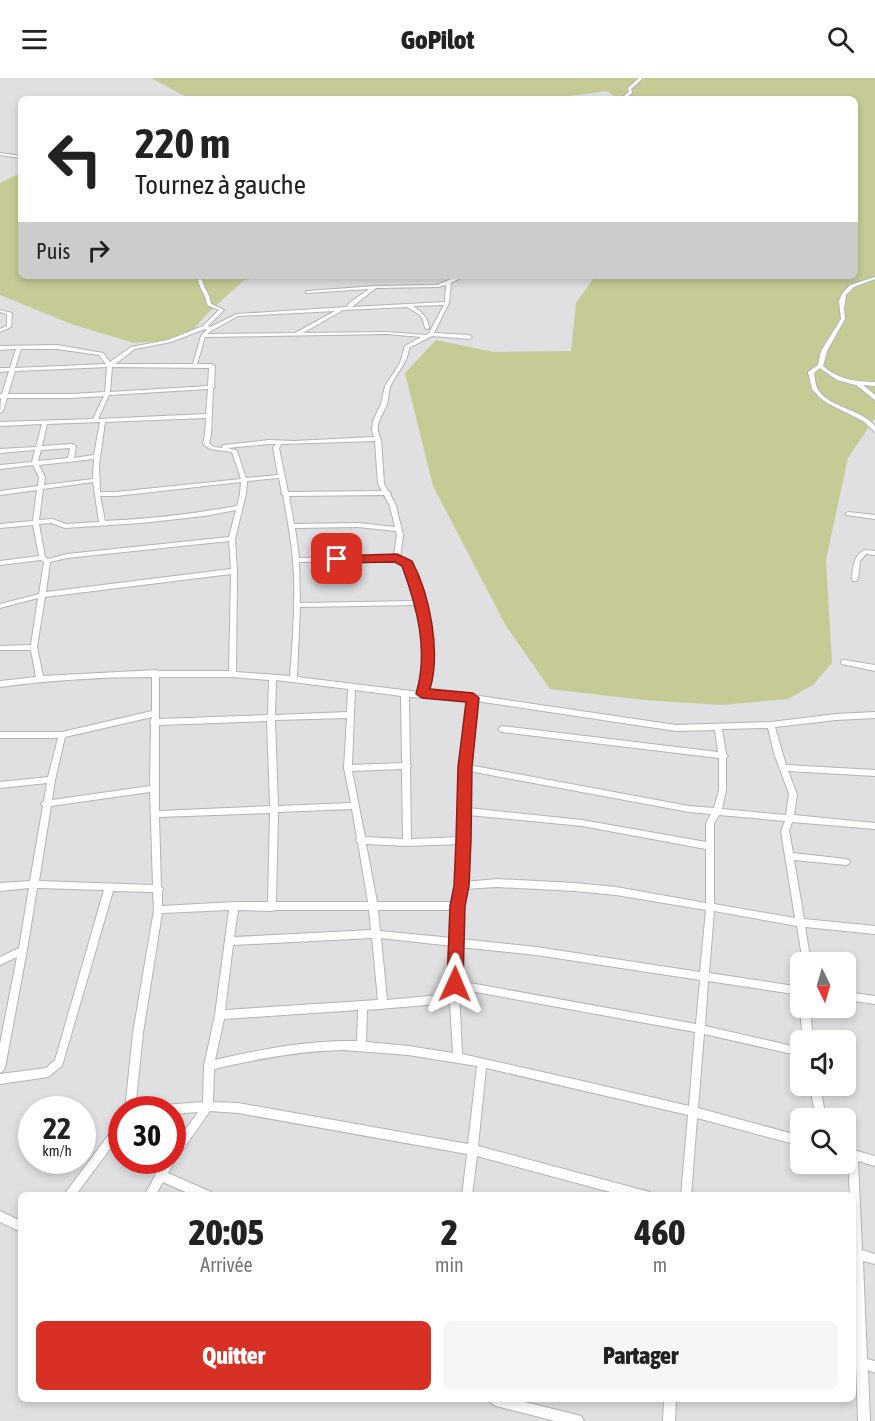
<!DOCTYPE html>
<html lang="fr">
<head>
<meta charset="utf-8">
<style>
	body { margin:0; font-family:"Asap Condensed",sans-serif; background:#f6f6f6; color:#222; height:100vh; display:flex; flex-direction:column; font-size:22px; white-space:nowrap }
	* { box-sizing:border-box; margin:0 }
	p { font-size:20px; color:#767676 }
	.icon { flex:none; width:33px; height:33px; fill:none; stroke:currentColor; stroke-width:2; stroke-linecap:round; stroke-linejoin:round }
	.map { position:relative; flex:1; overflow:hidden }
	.side { position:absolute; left:18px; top:1114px; width:838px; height:210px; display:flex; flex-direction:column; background:#fff; border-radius:9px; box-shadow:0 3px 9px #0003 }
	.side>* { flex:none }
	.banner { position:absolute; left:18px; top:18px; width:840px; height:183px; border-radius:9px; box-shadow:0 3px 9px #0003; background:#fff; color:#222; overflow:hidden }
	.needle { width:39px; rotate:175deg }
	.tools { position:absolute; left:790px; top:874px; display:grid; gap:12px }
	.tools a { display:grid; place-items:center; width:66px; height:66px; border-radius:9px; background:#fff; box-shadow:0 3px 9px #0003; font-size:30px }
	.speed { position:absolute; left:18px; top:1018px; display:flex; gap:12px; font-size:30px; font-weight:700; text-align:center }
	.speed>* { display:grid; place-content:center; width:78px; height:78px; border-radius:50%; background:#fff; box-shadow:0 3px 9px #0003; line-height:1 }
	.speed small { font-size:15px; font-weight:400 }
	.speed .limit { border:9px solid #d22; background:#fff; color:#111 }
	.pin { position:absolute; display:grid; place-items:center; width:51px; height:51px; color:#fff; margin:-26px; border-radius:12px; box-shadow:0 3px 9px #0006 }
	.me { position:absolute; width:66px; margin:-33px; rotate:1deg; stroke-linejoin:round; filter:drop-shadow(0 0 4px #0008) }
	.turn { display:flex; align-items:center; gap:21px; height:126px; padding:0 18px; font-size:27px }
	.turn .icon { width:78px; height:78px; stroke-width:2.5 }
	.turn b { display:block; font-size:42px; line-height:51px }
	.then { display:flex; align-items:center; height:57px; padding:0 18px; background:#0003; gap:12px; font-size:22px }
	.eta { display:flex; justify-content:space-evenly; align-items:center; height:102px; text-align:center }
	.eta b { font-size:36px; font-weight:800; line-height:42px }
	.button { display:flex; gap:12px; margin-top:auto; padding:12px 18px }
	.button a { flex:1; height:69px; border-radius:9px; background:#d93025; color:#fff; font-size:24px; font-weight:800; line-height:69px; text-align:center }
	.button a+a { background:#f6f6f6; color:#222 }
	header { display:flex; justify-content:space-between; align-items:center; height:78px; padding:0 18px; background:#fff; font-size:27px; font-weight:800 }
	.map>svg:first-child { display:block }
</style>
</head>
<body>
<header><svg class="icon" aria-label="menu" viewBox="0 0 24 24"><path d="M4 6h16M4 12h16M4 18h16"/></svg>GoPilot<svg class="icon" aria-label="search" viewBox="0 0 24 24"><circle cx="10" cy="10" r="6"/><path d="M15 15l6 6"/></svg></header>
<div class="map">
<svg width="875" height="1343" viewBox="0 0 875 1343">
	<rect width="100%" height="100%" fill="#e0e0e2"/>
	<g fill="#c6cb96">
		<path d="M151,0H875V340L848,380L826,482L832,585L813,607L788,621L722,627L644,622L550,611L506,548L433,408L405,295L436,262L494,274L571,273L576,225L595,198H855V21H618L607,13L546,21H190Z"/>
		<path d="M21,95V198H275L244,202L210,233L184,261L134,265L71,246L0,217V105Z"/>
	</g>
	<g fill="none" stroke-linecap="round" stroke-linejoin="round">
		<g stroke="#b3b3b5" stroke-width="2">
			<g id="street">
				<path d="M639,0H643L631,11L632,15L624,21H620L629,14L628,10Z"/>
				<path d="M0,75L21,78V80L0,77Z"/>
				<path d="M458,198H464L451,205L449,225L434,255L469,257L472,259L469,261L432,258L409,270C408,285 397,294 391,307C388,313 389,320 387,326C382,340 373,346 381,361L384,406L388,413L391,415L390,416L396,428L403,457L400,480C403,482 406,482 408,484C413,488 415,499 417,505C430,543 435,575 426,615L473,617L676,647L771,644L836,636L875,634V640L836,642L775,649L786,687L875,692V698L788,693L797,716L794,737L875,745V751L792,744L789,753L793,775L846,781L849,782L850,784L849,786L846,787L794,782L804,841L875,848V856L805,849L811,885H803L797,848L714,833L709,895L801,909V917L708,903L705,948L801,970V978L704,956L698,1030L801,1058V1068L697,1040L691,1118H681L688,1037L486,990L478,1068L646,1113L650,1114L651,1118H625L477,1078L472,1118H462L467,1076L238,1035L210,1033L175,1083L168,1095L211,1114L212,1118H194L163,1104L155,1118H144L155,1098L156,1093H159L164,1083H172V1070L198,1034L172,1036V1032H159L161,1029L164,1027L203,1024L204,988L215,937L229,832L162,835L143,955L135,1032H125L133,955L154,832L153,814L113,813L62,988L48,999L0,1006V996L46,990L55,982L104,812L37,810L27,872L5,990L3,993L0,995V966L17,879L0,887V879L19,870L29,810L0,813V805L30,803L43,728L41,726L44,723L47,705L0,710V704L48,699L58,660H0V654H62L152,633V599C101,599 51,602 0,609V603L36,599L31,572H0V568L31,567L38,520L0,530V526L39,516L44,484L41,482L0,487V483L39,478L33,447L0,450V446L33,443L37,412L0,417V413L38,408L39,399L33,387L0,391V387L32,384L35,372L0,375V371L36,369L42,346L0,348V344L93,341L104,318L72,320H7L3,333L0,335L1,320H0V316H2L9,293L0,294V290H10L16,271L0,272V268L57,267L103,275L110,284L131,269L168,262L203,248L219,232L207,227C207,218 200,212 198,202L200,201L202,202C204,211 211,218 211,226L224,232L208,248L210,249L237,236L347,229L349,225L369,211L306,215V213H308L375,208L437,207ZM446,207L445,224L352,229L376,210L438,209ZM444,227L429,255L426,257L387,254L303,255L343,232L407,229L420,237L423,242L425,250L427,251L429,250C428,239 422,234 413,228ZM335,233L295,255L207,256L211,253L238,238ZM205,251H207L201,258L193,286H115L135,271L171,264ZM387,256L421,259L405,268L400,285L385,308L381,326L373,343L372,352L374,359L294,363L269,362L224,367L222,368V370L214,369L209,365L211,357L213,310L215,309L214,308L215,288L212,286H197L205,259ZM21,271H57L99,277L106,286L15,290ZM107,289L105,314L72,316H8L15,293ZM112,289L209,290L208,308L110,314ZM208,311L206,336L98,341L109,317ZM206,340L205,357L203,366L210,371L232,374L241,401L116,414H100L99,387L105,344ZM100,344L94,377L74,380L76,368L73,366L42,368L47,346ZM375,363L378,406L382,413L288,414L279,370L282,366ZM269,366H276L273,370L278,397L246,400L237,373L236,372L227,370ZM70,370L68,380L38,383L41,372ZM94,381L93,401L44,407L45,399L39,387ZM279,400L282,415L281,416L283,417C287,439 291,460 293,482C296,520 293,560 290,598L236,594L237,493L235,461L246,416L247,403ZM93,404L99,444L66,446L52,441L39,442L43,411ZM241,404L240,416L237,428C193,436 149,441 105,443L100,418H116ZM384,417L390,428L395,449L358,445L294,446L289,418ZM236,432L229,459L67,476L48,481L45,479L39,446L51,445L65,450L141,445L204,438ZM358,449L396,453L397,457L394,478L299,480L295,450ZM229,463L231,491L46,514L50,484L67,480ZM395,482L397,484L404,487L416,523L300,525L299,484ZM231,496L229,593H159L156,592L43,598L37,569L45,519ZM417,527C425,557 426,585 419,614L297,599L300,529ZM159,599H232L269,602L268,637L159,641ZM276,602L348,611L347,634L275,637ZM355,612L401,618L402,685L352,687ZM409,619L469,622L461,689V731L459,733L460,735V759L411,761L410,690L411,688L410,686ZM476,623L676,653L715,652L718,674L502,648L498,651L502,654L719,680V712L714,730L689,728L469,687ZM152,639L150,644L151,646L150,708L52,722L55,702L65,659ZM347,640L344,690L351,725L278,728L275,642ZM267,643L270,728L159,733V647ZM768,650L774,675L789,716L786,737L722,731L726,712V680L728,678L726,676L722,651ZM402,691L403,761L365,759L352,693ZM469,693L689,734L711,736L706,745V764L582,742L468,730ZM150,714L153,807L39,803L51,728ZM352,731L357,760L356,762L358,765L368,824H276L278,734ZM270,735L268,824H234L162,828V814L163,811L161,808L159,739ZM468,737L582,748L706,771V825L616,809L575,805L497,801L465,804L468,762ZM719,737L785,743L781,753L795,840L714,826V745ZM366,766L407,768L460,766L455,824H377ZM497,809L575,813L616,817L706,832L700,894L536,869L461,861L464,811ZM238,832L272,833L275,832H369L371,852L234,859ZM378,832H454L452,860L380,853ZM372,860L378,922L225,932L233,867ZM381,860L452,868L450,916L387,922ZM460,869L536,877L700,902L696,946L459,903ZM459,911L695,954L689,1028L578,1002L462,976ZM450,925L453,975L408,968L366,964L367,932ZM358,932L357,963C309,962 262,971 215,982L224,941ZM343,972L408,977L477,988L468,1066L238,1025L213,1024L214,991C256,981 299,973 343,972Z"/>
				<path d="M875,199V201L854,209L846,217L844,231L845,241L827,273L823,288C838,301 855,304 875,304V308L863,307L875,317V322L856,307L837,302L820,290L814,295C815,300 815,308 819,313C831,330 861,331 875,348V354L863,343L827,325L820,320L812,311L808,294L818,287L821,273L841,241L839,223L842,216L850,207Z"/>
				<path d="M0,232L12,235L11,249L0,254V251L7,248V236L0,234Z"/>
				<path d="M848,434L875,437V441L846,437L845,436Z"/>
				<path d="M864,472L875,473V477L866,476L860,483L858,501L857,503H853L852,501C853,489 853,479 864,472Z"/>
				<path d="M842,582H844L875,587V593L842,586L841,584Z"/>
				<path d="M846,914L875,918V926L846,922Z"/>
				<path d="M801,929V930H810L813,963H803L800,930Z"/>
				<path d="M810,1008H820L826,1041H816Z"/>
				<path d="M122,1041V1055L75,1118H63L119,1043Z"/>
				<path d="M846,1070L875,1078V1088L858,1083L862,1172L875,1176V1186L863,1183L867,1281L875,1283V1295L868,1292L870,1343H858L856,1288L854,1287V1277H856L854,1220V1118H850L848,1081L846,1080Z"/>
				<path d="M0,1133L21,1143V1154L0,1144Z"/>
				<path d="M490,1322H516L578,1337L582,1339L584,1343H555L496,1328L492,1326Z"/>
				<path d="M664,1322H676L675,1343H663Z"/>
			</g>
		</g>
		<use href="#street" fill="#fff" fill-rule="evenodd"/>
	</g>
	<path fill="#d93025" stroke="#8d1f18" stroke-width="1.5" d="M397,476L412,483C430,517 441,574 430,611L473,615L479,620L472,689L471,762L469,808L465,828L463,906L461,911L455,913L449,911L447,906L450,828L454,808L456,762L458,689L466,624L422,620L416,616C429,573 417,529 402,488L395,484L337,485L331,481L337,478Z"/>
</svg>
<div class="tools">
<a><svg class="needle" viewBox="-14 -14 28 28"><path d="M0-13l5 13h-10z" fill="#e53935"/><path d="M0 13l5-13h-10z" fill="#767676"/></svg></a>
<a><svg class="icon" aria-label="sound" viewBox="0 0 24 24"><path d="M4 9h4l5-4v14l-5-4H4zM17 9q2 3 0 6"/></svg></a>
<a><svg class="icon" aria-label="search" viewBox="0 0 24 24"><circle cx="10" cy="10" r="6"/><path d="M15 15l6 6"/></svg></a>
</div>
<div class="speed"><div>22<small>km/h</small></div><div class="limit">30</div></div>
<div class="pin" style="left:337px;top:481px;background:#d93025"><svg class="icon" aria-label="arrive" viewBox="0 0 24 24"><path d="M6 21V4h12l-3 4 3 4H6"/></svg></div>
<svg class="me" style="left:455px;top:906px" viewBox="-20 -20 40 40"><path d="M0-17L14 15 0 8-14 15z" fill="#d93025" stroke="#fff" stroke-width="4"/></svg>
<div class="banner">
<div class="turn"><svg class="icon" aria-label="left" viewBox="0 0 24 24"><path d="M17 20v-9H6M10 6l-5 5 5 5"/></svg><div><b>220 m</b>Tournez à gauche</div></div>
<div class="then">Puis<svg class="icon" aria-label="right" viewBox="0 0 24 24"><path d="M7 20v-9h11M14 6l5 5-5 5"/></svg></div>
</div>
<section class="side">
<div class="eta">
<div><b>20:05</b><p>Arrivée</p></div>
<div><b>2</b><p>min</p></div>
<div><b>460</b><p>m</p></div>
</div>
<div class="button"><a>Quitter</a><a>Partager</a></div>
</section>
</div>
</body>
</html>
